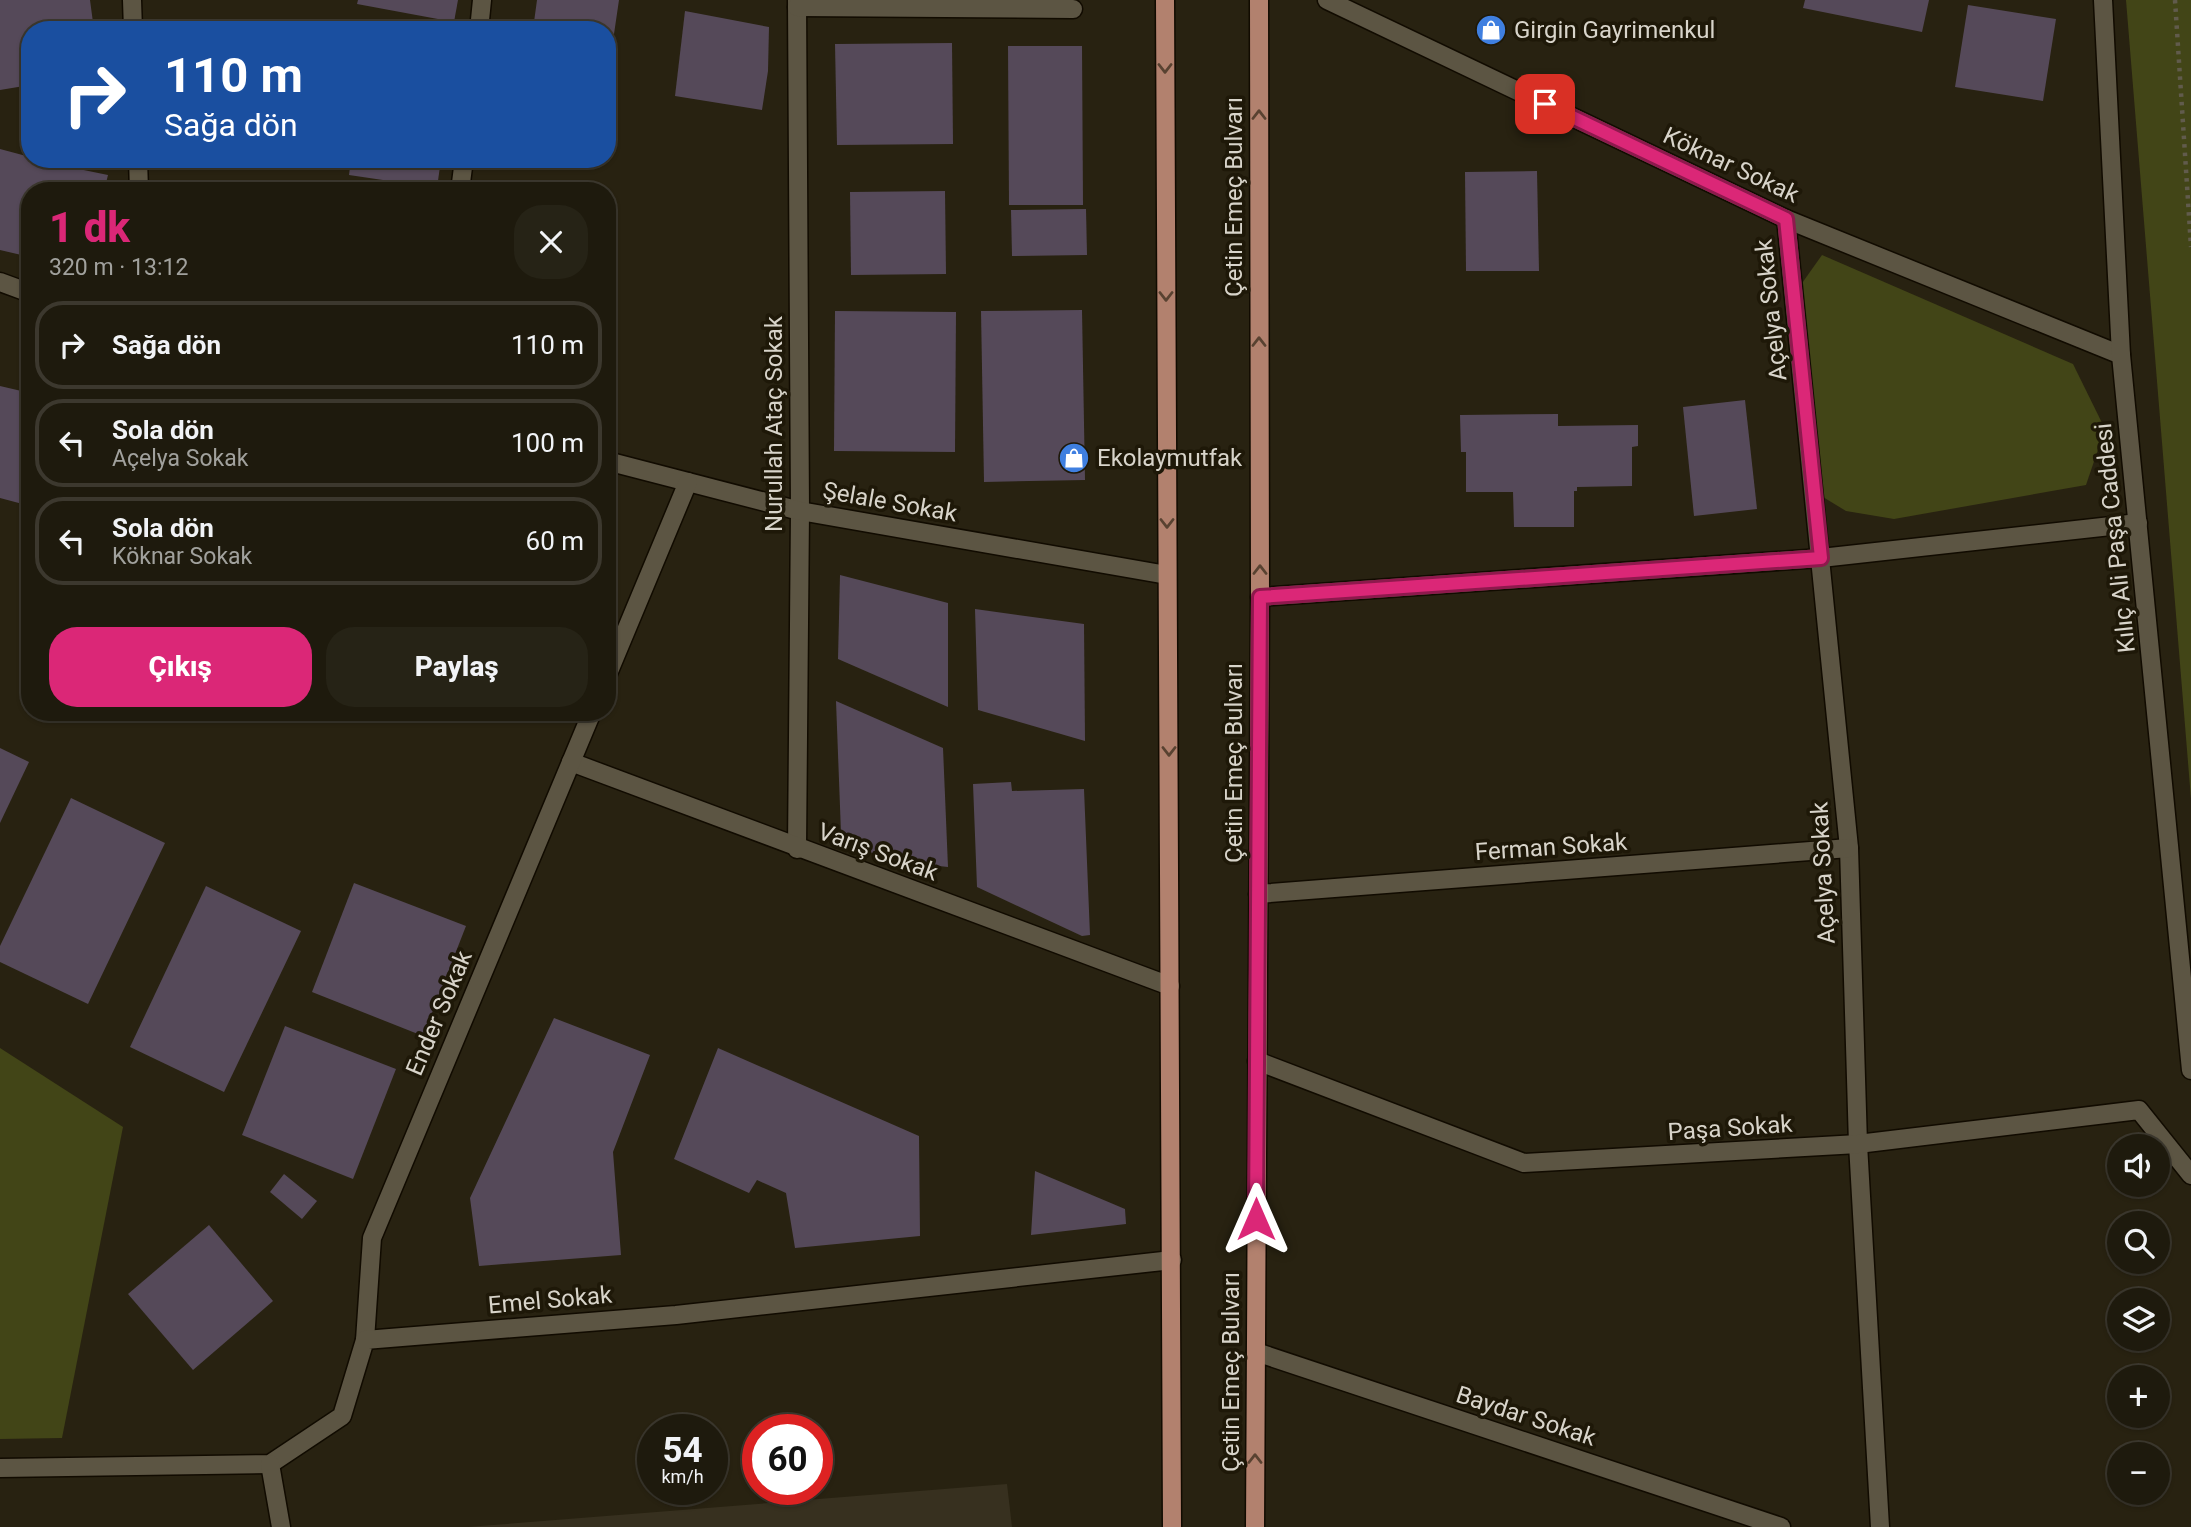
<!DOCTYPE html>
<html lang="tr">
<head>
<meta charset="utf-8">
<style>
	body { margin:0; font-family:Roboto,sans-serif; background:#262316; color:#f1f3f6; height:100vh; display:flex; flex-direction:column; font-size:26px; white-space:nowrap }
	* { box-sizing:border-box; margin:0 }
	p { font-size:23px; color:#a1a19d }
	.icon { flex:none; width:38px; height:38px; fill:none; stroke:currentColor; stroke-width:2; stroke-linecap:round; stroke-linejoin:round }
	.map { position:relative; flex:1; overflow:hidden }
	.details { position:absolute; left:21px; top:182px; width:595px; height:539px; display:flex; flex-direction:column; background:#1e1a0d; border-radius:28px; box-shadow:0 2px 5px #0004,0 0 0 2px #3c382e }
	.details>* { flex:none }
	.top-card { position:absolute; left:21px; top:21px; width:595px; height:147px; border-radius:28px; box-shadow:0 2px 5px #0004,0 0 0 2px #3c382e; background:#1a4fa0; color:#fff; overflow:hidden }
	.controls { position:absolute; left:2107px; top:1134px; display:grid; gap:14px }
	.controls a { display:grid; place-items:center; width:63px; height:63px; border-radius:50%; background:#1e1a0d; box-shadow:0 2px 5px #0004,0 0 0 2px #3c382e; font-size:35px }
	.speed { position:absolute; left:637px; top:1414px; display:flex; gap:14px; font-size:35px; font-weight:700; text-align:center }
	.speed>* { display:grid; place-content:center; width:91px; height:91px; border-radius:50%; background:#1e1a0d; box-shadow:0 2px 5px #0004,0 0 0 2px #3c382e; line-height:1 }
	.speed small { font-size:18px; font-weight:400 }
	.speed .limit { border:10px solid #d22; background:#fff; color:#111 }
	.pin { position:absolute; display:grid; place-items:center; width:60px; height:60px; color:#fff; margin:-30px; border-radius:14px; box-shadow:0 4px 10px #0006 }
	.me { position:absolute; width:77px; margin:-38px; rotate:0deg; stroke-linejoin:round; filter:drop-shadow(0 0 5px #0008) }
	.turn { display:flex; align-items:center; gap:24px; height:147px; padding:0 28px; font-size:32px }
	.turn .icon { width:91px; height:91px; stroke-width:2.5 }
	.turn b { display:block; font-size:49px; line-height:60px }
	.round { display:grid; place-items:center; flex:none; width:74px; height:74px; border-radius:28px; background:#262316 }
	.overview { display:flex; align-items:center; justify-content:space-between; height:119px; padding:0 28px }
	h1 { font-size:42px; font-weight:800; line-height:52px; color:#db2777 }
	.action { display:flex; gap:14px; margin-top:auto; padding:14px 28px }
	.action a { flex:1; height:80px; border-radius:28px; background:#db2777; color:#fff; font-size:28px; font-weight:800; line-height:80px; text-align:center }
	.action a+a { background:#262316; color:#f1f3f6 }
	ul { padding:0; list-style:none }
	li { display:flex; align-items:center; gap:21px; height:88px; margin:0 14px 10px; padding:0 14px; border:4px solid #3c382e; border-radius:28px }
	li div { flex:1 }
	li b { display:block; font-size:26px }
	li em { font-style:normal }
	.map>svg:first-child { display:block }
</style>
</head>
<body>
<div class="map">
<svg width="2191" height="1527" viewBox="0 0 2191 1527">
	<rect width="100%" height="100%" fill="#282211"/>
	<path fill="#37301f" d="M1007,1484L1012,1527H468Z"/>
	<g fill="#424517">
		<path d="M2126,0H2191V799Z"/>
		<path d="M1822,255L2073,364L2105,429L2086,485L1894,519L1846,511L1823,497L1800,286Z"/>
		<path d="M0,1048L123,1127L62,1438L0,1439Z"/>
	</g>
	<g fill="#554959">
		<path d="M0,0H90L94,30H30V85L0,90Z"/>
		<path d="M358,0H458L454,22L357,4Z"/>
		<path d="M537,0H619L614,34L607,33V30L534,22Z"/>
		<path d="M1805,0H1929L1922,32L1803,8Z"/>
		<path d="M1968,5L2056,19L2043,101L1955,87Z"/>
		<path d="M685,11L769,27L768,71L762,110L675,96Z"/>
		<path d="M952,43L953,144L837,145L835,44Z"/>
		<path d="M1008,46H1082L1083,205H1009Z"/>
		<path d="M0,149L30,157V159L108,175L104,191H30V257L0,250Z"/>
		<path d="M351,159H441L437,188L349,175Z"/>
		<path d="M1537,171L1539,271H1466L1465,172Z"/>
		<path d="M945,191L946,274L851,275L850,192Z"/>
		<path d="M1086,209L1087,255L1012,256L1011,210Z"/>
		<path d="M1082,310L1085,480L984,482L981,311Z"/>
		<path d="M835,311L956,312L955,452L834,451Z"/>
		<path d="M0,386L30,393V506L0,498Z"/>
		<path d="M1745,400L1757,509L1694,516L1683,407Z"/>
		<path d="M1558,414V426L1638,425V446L1632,447V486L1577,487V491H1574V527H1514L1513,492H1466V452H1461L1460,415Z"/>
		<path d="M840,575L948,603V707L838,659Z"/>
		<path d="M975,609L1084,624L1085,741L978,710Z"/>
		<path d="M836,701L943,748L948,867L883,860L841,833Z"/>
		<path d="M0,748L29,762L0,823Z"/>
		<path d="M1011,782L1012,791L1084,789L1090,935L1082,936L977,887L973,784Z"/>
		<path d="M71,798L165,843L88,1004L0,962V946Z"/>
		<path d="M354,883L466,926L423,1036L312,992Z"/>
		<path d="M206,886L301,931L224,1092L130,1047Z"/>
		<path d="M554,1018L650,1055L613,1152L621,1255L479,1266L470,1198Z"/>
		<path d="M285,1026L396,1069L353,1179L242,1135Z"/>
		<path d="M718,1048L919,1136L920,1236L795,1248L786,1193L757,1180L749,1193L674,1159Z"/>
		<path d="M1035,1171L1125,1209L1126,1224L1031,1235Z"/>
		<path d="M284,1174L317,1201L302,1219L270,1192Z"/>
		<path d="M209,1225L273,1301L193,1370L128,1294Z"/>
	</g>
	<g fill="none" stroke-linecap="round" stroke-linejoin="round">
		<g stroke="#110b00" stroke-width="21">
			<g id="minor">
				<path d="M132,0L133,30"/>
				<path d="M797,0L800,511L797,849"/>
				<path d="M1327,0L1786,219L2121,355"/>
				<path d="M797,7L1073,9"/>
				<path d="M479,30L482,0"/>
				<path d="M138,159L139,191"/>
				<path d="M460,191L464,159"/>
				<path d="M1786,219L1849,848L1858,1144L1880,1527"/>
				<path d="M0,282L30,293"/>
				<path d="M607,461L800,511L1167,575"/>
				<path d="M1260,597L1821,558L2138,523"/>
				<path d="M607,676L688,482"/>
				<path d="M571,762L1170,986"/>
				<path d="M1258,894L1849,848"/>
				<path d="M1257,1061L1524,1163L1858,1144L2139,1110L2191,1175"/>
				<path d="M365,1340L372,1238L592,712"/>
				<path d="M1256,1352L1781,1527"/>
				<path d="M0,1468L270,1464L342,1416L365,1340L676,1315L1172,1260"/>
			</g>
		</g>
		<g stroke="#110b00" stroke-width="21">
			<g id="tertiary">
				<path d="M2103,0L2121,355L2191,1070"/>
				<path d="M270,1464L281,1527"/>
			</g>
		</g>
		<g stroke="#110b00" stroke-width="21">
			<g id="primary">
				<path d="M1165,0L1172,1527"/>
				<path d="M1255,1527L1260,597L1259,0"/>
			</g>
		</g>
		<path stroke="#615b4c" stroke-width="4.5" stroke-dasharray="3.5 5" stroke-linecap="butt" d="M2175,0L2191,247"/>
		<use href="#minor" stroke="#5c5543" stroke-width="18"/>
		<use href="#tertiary" stroke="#5c5543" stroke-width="18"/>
		<use href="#primary" stroke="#b2816e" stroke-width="18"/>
	</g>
	<defs><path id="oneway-chevron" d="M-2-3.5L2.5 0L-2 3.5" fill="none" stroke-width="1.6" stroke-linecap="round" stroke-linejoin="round" transform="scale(1.75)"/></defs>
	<g stroke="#594231">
		<use href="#oneway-chevron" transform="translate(1165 68) rotate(90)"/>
		<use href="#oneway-chevron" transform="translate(1259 115) rotate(-90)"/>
		<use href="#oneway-chevron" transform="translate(1166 296) rotate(90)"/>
		<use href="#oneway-chevron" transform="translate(1259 342) rotate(-90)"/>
		<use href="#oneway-chevron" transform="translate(1167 523) rotate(90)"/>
		<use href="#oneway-chevron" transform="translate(1260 570) rotate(-90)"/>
		<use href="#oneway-chevron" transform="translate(1169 751) rotate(90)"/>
		<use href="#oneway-chevron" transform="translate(1255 1459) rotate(-90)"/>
	</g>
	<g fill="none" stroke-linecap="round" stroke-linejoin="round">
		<g stroke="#8e194d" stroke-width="18">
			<path id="route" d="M1256,1219L1260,597L1821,558L1786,219L1545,104"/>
		</g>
		<use href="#route" stroke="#db2777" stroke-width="12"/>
	</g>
	<defs>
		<g id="shop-disc" transform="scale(1.575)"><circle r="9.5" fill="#3f7fe0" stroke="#1e1808"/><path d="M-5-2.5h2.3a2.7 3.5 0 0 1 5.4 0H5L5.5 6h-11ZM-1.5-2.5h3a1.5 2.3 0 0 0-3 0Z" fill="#fff"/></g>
	</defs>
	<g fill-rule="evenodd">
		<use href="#shop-disc" x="1491" y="30"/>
		<use href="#shop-disc" x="1074" y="458"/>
	</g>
	<g text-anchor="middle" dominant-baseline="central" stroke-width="7" stroke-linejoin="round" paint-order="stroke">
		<g font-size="24" fill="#d8d4ca" stroke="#1e1808" text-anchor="start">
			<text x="1514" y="30">Girgin Gayrimenkul</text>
			<text x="1097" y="458">Ekolaymutfak</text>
		</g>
		<g font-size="24" fill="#d8d4ca" stroke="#1e1808">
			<text transform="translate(1731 165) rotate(25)">Köknar Sokak</text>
			<text transform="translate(1234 197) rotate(-90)">Çetin Emeç Bulvarı</text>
			<text transform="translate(1771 310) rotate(-96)">Açelya Sokak</text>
			<text transform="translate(774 424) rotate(-90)">Nurullah Ataç Sokak</text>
			<text transform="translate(890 502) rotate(10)">Şelale Sokak</text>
			<text transform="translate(2115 538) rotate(-96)">Kılıç Ali Paşa Caddesi</text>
			<text transform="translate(1234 763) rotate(-90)">Çetin Emeç Bulvarı</text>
			<text transform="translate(1551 847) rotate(-4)">Ferman Sokak</text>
			<text transform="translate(878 852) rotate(20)">Varış Sokak</text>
			<text transform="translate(1823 873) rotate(-93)">Açelya Sokak</text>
			<text transform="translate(439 1013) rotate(-67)">Ender Sokak</text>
			<text transform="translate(1730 1128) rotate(-4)">Paşa Sokak</text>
			<text transform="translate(550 1300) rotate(-5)">Emel Sokak</text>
			<text transform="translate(1231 1372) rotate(-90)">Çetin Emeç Bulvarı</text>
			<text transform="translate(1526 1416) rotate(18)">Baydar Sokak</text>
		</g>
	</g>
</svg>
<div class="controls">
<a><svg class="icon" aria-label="sound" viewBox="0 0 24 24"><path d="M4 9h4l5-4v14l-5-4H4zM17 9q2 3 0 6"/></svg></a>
<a><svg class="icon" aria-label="search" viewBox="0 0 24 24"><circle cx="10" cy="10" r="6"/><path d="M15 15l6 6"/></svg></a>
<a><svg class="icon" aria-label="layers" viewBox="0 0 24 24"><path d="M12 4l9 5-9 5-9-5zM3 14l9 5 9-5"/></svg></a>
<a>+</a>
<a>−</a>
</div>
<div class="speed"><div>54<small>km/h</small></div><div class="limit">60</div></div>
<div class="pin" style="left:1545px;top:104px;background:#d93025"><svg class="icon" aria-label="arrive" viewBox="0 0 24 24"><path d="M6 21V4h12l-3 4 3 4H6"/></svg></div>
<svg class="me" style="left:1256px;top:1219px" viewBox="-20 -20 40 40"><path d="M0-17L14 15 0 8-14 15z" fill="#db2777" stroke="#fff" stroke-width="4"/></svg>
<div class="top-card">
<div class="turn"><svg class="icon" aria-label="right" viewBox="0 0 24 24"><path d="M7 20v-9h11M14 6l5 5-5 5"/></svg><div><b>110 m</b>Sağa dön</div></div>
</div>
<section class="details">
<div class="overview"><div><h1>1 dk</h1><p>320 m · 13:12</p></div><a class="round"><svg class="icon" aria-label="close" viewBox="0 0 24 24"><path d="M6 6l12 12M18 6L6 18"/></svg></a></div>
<ul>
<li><svg class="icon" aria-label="right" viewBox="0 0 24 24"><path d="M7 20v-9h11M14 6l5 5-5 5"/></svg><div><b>Sağa dön</b></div><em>110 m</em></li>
<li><svg class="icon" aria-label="left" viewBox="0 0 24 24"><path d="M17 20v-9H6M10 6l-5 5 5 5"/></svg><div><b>Sola dön</b><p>Açelya Sokak</p></div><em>100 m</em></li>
<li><svg class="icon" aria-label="left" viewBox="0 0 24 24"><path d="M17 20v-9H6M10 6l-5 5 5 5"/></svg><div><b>Sola dön</b><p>Köknar Sokak</p></div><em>60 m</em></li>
</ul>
<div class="action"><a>Çıkış</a><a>Paylaş</a></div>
</section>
</div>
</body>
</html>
